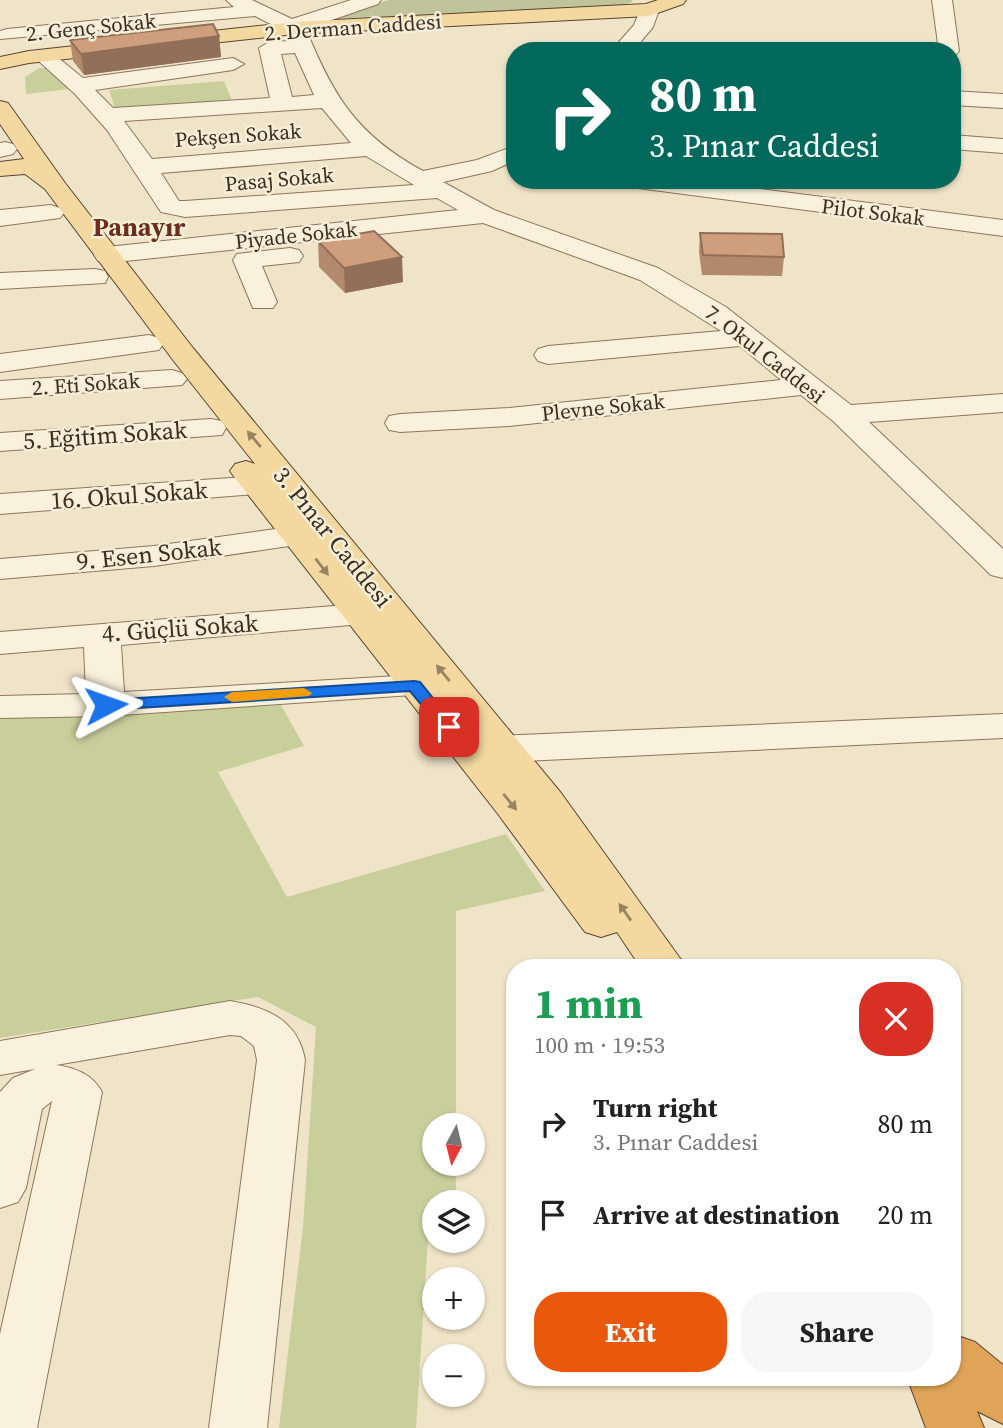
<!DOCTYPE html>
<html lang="en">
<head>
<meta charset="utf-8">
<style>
	body { margin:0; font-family:"Source Serif 4",serif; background:#f6f6f6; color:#222; height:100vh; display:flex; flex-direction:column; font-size:26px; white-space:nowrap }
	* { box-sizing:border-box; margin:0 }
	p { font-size:23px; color:#767676 }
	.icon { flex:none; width:38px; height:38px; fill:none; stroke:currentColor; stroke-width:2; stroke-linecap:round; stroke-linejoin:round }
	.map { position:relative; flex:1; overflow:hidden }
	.sheet { position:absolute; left:506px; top:959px; width:455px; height:427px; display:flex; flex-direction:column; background:#fff; border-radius:28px; box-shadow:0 2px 5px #0004 }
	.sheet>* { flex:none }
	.banner { position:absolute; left:506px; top:42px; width:455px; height:147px; border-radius:28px; box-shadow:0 2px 5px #0004; background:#00695c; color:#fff; overflow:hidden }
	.needle { width:46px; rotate:187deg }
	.fabs { position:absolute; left:422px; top:1113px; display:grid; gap:14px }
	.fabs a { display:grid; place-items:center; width:63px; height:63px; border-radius:50%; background:#fff; box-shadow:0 2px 5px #0004; font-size:35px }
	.pin { position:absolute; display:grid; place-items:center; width:60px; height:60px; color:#fff; margin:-30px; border-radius:14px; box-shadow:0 4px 10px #0006 }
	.me { position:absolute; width:77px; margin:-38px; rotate:86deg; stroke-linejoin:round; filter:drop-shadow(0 0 5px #0008) }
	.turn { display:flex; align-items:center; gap:24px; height:147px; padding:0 28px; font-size:32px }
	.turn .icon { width:91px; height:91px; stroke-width:2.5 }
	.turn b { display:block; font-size:49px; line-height:60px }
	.round { display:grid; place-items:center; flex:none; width:74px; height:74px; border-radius:28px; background:#f6f6f6 }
	.headline { display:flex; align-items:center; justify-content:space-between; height:119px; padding:0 28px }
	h1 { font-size:42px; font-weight:700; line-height:52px; color:#1e9e55 }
	.button { display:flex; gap:14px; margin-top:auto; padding:14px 28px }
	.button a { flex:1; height:80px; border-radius:28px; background:#ea580c; color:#fff; font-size:28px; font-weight:700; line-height:80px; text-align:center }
	.button a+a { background:#f6f6f6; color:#222 }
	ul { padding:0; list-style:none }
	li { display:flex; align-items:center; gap:21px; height:91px; padding:0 28px }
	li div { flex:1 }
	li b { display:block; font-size:26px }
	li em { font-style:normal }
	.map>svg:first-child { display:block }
</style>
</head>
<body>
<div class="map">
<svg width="1003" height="1428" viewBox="0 0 1003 1428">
	<rect width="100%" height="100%" fill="#f0e4c8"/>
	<g fill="#c9cf9b">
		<path d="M39,68H50L70,89L26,94L25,77Z"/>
		<path d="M224,81L233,103L116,112L109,90Z"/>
		<path d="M281,705L304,746L218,772L287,897L506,834L545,891L456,911V1125H434V1164H456V1202H434V1220L429,1223L416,1428H279L303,1227L316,1027L258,997L0,1038V718Z"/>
	</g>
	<path fill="#bfc49a" d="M389,0H632L633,1L625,5L591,9L320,19Z"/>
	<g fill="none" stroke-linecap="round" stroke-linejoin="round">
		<g stroke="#8d765c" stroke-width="2">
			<g id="minor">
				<path d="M226,0H252L292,19L351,0H381L378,4L306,29C333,96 357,135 423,171L477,160L514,146V161L492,171L443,182L494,210L658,268L726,307L851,405L1003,394V412L869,422L1003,549V578L991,575L833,421L801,395L509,426L400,432L389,430L385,423L389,416L400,414L509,408L781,380L740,346L548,364L538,361L534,355L538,349L548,346L721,331L640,280L483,223L107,263L98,261L94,255L98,249L107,247L458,210L437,198L185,217L161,212L107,130L75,94L33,56L37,52H51L83,78L233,58L244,64L233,70L95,90L113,108L270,98L259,48L269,42L290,41L286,32L255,16L0,39V31L7,29L234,7ZM295,53L314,95L292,97L281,54ZM322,108L351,143L152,159L124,121ZM366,156L414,185L185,201H179L161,173Z"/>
				<path d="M932,0H952L959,51L956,55L952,57V51H939Z"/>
				<path d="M649,4L659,10L653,27L633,51H611L634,25L642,6Z"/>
				<path d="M952,91L1003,94V108L952,105Z"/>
				<path d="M952,135L1003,139V153L952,149Z"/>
				<path d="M5,142L13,144L17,149L13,154L0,157V143Z"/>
				<path d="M618,180H689L1003,220V236L630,187L621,185Z"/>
				<path d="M51,205L60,208L64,213L60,218L0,226V210Z"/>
				<path d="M290,248L299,250L303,256L299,262L262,266L277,302L273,308H253L233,260L237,254Z"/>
				<path d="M95,269L105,271L108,277L105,283L0,289V273Z"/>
				<path d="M149,335L159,338L163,344L159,350L0,372V354Z"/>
				<path d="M172,370L182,373L187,379L182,385L0,399V381Z"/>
				<path d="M211,419L222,421L226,428L222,435L0,451V433Z"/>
				<path d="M258,476L269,479L274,486L269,493L0,514V494Z"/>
				<path d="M297,526L309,529L314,536L309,543L154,566L0,579V559L154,546Z"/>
				<path d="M360,604L373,607L378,615L373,623L121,645L124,692L414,675L427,678L433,686L427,694L106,716L0,718V696L86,694L84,647L0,654V632Z"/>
				<path d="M1003,714V738L505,762L460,757L454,749L460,741L474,737Z"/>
				<path d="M230,1001C267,1007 298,1020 305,1060L267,1428H209L257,1060L254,1046L241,1036L230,1035L56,1065C76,1068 92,1074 102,1092L37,1428H0V1334L52,1101L42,1109L26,1188L18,1202L0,1208V1092L13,1078L35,1069L0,1075V1041Z"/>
			</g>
		</g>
		<g stroke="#5b4430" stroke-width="2">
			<g id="major">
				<path d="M658,0H686L683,4L649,16L295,34L29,63L0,69V57L29,51L295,22L646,4Z"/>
				<path d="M0,101L8,103L65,183L193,348L561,793L687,968H641L617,932L601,937L585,932L498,814L235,478L230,471L235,464L246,461L255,464L173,360L45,189L25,174L0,176V162L24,159L0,124Z"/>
			</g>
		</g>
		<g stroke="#5b4430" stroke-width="2">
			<path id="highway" d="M955,1335L975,1342L1003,1365V1424L977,1411L984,1428H926L907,1377H952V1336Z"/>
		</g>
		<use href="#minor" fill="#faf1dc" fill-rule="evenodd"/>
		<use href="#major" fill="#f3d9a0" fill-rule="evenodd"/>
		<use href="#highway" fill="#e0a458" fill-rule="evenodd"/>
	</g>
	<g fill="#b2896c">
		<path d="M219,36L221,57L84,75L73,61L70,40Z"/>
		<path d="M700,233L784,257L782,276L702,275L699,252Z"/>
		<path d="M318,241L403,282L345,293L319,267Z"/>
	</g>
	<g fill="#916f58">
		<path d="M219,36L221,57L84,75L81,54Z"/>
		<path d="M402,257L403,282L345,293L344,268Z"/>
	</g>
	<g fill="#cf9f7d" stroke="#916f58" stroke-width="2">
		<path d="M213,24L219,36L81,54L70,40Z"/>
		<path d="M374,231L402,257L344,268L318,241Z"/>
		<path d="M700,233L782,234L784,257L703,255Z"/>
	</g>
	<defs><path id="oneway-solid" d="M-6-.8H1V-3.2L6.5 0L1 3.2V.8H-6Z" transform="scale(1.75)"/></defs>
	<g fill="#988460">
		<use href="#oneway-solid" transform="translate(254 439) rotate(-130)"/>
		<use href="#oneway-solid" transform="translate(322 567) rotate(52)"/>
		<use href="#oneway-solid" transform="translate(443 673) rotate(-129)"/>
		<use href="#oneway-solid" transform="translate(510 802) rotate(51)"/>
		<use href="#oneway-solid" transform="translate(625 912) rotate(-125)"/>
	</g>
	<path fill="#1a73e8" stroke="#114b97" stroke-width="2" d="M414,681L420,682L454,724V731H443L410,691L106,710L98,705L106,700Z"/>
	<path fill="#f59e0b" d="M304,688L312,693L309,696L232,702L224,697L232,692Z"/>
	<g text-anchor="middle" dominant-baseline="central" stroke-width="5" stroke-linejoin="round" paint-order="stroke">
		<g font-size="21" fill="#3d2e20" stroke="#f7eed8">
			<text transform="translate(91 27) rotate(-6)">2. Genç Sokak</text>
			<text transform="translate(353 27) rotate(-4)">2. Derman Caddesi</text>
			<text transform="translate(238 135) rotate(-4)">Pekşen Sokak</text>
			<text transform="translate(279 179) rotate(-5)">Pasaj Sokak</text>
			<text transform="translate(873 212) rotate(7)">Pilot Sokak</text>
			<text transform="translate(296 235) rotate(-6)">Piyade Sokak</text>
			<text transform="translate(765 354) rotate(38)">7. Okul Caddesi</text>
			<text transform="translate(86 384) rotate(-4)">2. Eti Sokak</text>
			<text transform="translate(603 407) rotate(-6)">Plevne Sokak</text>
		</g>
		<g font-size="24" fill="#3d2e20" stroke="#f7eed8">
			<text transform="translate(105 435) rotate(-4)">5. Eğitim Sokak</text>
			<text transform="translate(129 495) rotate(-4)">16. Okul Sokak</text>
			<text transform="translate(333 537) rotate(51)">3. Pınar Caddesi</text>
			<text transform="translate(149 554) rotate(-6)">9. Esen Sokak</text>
			<text transform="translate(180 628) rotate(-4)">4. Güçlü Sokak</text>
		</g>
		<g font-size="26" font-weight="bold" fill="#6b2e1e" stroke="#f7eed8">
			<text x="139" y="227">Panayır</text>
		</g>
	</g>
</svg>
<div class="fabs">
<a><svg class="needle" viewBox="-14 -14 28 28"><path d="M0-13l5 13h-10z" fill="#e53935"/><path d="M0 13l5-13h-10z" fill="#767676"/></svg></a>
<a><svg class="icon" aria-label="layers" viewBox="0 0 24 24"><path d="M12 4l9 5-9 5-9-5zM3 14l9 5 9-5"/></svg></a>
<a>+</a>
<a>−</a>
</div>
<div class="pin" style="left:449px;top:727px;background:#d93025"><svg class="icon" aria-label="arrive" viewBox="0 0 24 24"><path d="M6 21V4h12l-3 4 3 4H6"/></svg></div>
<svg class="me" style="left:106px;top:705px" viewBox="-20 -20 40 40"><path d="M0-17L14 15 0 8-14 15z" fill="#1a73e8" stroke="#fff" stroke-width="4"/></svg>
<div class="banner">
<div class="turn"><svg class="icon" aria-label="right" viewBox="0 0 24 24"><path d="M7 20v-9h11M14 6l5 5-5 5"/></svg><div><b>80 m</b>3. Pınar Caddesi</div></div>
</div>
<section class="sheet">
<div class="headline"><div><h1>1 min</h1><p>100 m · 19:53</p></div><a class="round" style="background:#d93025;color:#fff"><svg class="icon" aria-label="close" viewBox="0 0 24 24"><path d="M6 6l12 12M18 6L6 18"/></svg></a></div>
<ul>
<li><svg class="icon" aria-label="right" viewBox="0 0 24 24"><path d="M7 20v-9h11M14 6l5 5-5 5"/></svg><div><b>Turn right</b><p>3. Pınar Caddesi</p></div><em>80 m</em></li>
<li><svg class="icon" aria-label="arrive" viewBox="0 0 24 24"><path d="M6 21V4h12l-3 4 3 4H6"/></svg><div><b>Arrive at destination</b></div><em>20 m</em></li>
</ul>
<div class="button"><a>Exit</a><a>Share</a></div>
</section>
</div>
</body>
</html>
